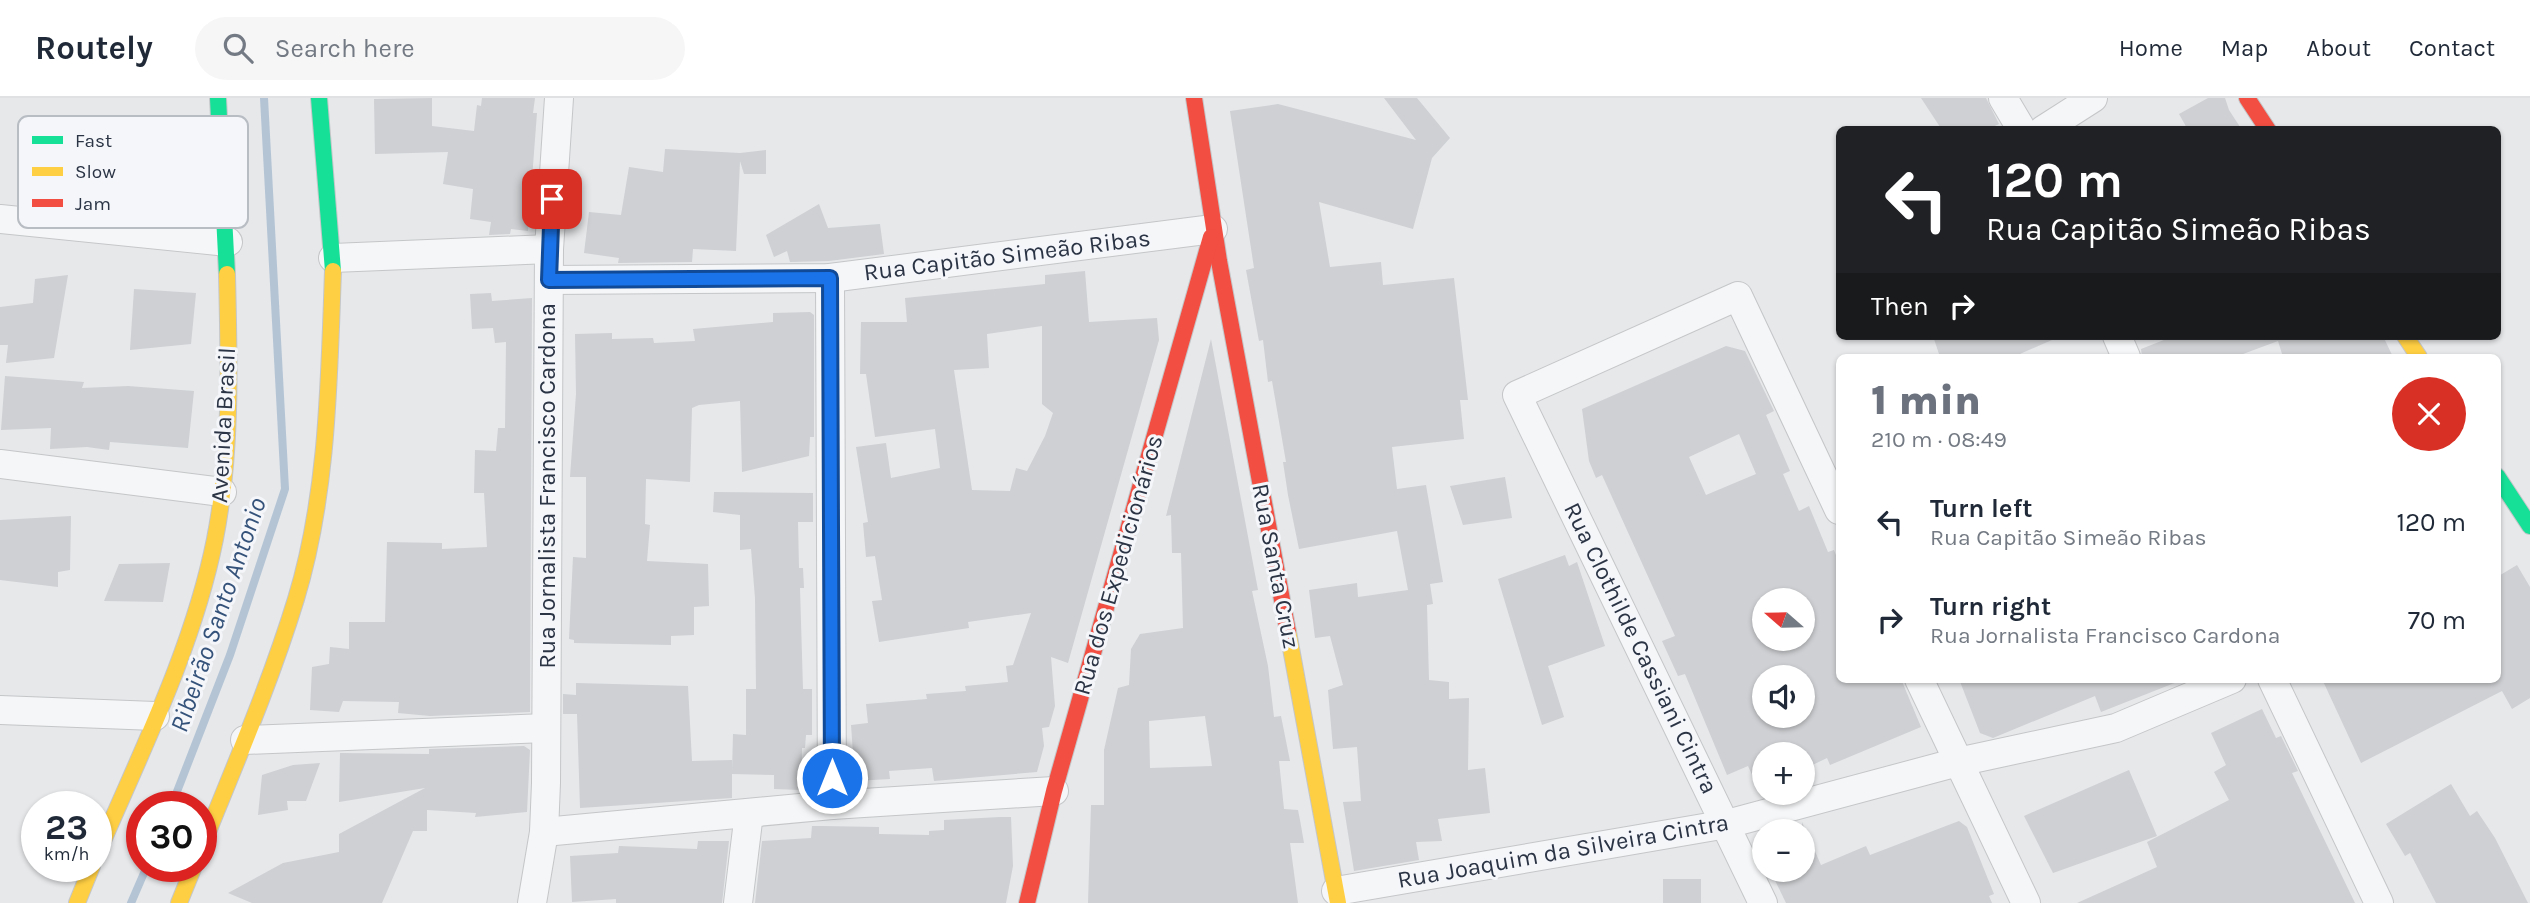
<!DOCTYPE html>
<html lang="en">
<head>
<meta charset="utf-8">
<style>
	body { margin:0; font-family:Karla,sans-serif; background:#f6f6f7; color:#1f2937; height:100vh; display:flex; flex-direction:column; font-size:26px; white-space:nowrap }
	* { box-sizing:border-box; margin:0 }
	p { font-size:23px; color:#747a83 }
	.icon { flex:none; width:38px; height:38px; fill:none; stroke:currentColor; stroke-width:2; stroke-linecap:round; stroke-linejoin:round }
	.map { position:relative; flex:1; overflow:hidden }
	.side { position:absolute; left:1836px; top:256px; width:665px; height:329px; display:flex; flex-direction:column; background:#fff; border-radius:10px; box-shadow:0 2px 5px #0004 }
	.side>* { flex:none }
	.banner { position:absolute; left:1836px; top:28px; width:665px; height:214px; border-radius:10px; box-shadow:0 2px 5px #0004; background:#202124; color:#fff; overflow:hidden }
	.needle { width:46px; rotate:290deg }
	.buttons { position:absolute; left:1752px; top:490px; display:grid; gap:14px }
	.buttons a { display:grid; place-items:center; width:63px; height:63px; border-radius:50%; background:#fff; box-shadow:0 2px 5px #0004; font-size:35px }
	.speed { position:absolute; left:21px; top:693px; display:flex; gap:14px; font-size:35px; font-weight:700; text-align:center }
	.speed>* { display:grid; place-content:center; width:91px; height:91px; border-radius:50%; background:#fff; box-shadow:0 2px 5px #0004; line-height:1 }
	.speed small { font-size:18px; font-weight:400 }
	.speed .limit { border:10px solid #d22; background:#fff; color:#111 }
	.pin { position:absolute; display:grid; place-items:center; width:60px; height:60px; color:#fff; margin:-30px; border-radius:14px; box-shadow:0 4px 10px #0006 }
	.me { position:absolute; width:77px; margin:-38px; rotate:0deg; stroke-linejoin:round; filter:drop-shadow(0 0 5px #0008) }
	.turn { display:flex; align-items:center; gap:24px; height:147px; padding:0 35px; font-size:32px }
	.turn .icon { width:91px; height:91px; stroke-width:2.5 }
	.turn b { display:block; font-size:49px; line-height:60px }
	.then { display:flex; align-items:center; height:66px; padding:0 35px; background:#0003; gap:14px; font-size:26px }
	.round { display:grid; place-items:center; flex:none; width:74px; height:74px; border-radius:37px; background:#f6f6f7 }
	.summary { display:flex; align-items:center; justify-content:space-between; height:119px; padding:0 35px }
	h1 { font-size:42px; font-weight:800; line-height:52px; color:#6c737f }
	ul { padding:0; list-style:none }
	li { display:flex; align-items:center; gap:21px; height:98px; padding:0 35px }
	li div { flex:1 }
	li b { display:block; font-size:26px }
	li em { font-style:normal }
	header { display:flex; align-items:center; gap:42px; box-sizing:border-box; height:98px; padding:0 35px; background:#fff; border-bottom:2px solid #e0e1e3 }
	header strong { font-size:33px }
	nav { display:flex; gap:38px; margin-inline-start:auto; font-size:24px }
	.search { width:490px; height:63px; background:#f6f6f7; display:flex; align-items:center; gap:18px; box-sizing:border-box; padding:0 24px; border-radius:38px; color:#747a83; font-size:26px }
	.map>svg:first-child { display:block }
</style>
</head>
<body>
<header>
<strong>Routely</strong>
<div class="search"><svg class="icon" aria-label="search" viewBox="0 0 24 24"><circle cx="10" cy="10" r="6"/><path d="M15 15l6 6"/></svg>Search here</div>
<nav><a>Home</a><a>Map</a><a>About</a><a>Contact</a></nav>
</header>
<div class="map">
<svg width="2530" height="805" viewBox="0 0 2530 805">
	<rect width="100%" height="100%" fill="#e6e8ea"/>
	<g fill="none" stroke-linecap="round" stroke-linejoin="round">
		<g stroke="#b4c4d5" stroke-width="8">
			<path d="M171,709L230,557L285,391L264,0"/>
			<path d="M131,805L147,768"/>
		</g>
	</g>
	<g fill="#ced0d3" fill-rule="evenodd">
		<path d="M432,0V28L474,33L477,7L481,8L482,0H535L533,15H537L528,133L511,131L510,136L489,137L491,124L470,121L473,91L443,86L448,54L375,56L374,1Z"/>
		<path d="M1384,0H1417L1450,40L1432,60L1413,131L1319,104L1330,169L1381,164L1383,187L1454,180L1468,302H1460L1464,341L1392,349L1397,391L1426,387L1443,484L1430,486L1433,506L1427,507L1429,582L1449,584V601L1469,600L1468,672L1485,670L1490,715L1438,721L1442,743L1416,744L1419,762L1354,773L1343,704L1361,703L1357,649L1333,651L1328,592L1343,587L1330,538L1315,540L1309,492L1357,485L1358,499L1408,492L1397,433L1299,451L1288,397L1283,364H1286L1272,283L1268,284L1263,242L1259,243L1246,172L1254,170L1230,13L1278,6L1416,42Z"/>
		<path d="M1921,0H1986L1999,26L1986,32H1942Z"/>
		<path d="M2208,0H2225L2229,12L2242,32H2188L2179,16Z"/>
		<path d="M665,51L740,55L766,52V76H744L740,63L736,153L693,151L692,164L618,165L619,160L584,155L589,114L621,117L629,69L663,74Z"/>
		<path d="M819,106L828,130L880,126L884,156L829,163L790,164L787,153L774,159L766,137Z"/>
		<path d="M1085,173L1089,224L1157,220L1159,242L1068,565L1051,559L1055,608L1049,629L1042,630L1044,648L1037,674L934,683L932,670L889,673L890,681L855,683L851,627L868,625L866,606L927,601L926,596L966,593L965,588L1008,584L1006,568L1013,567L1031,515L968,524L969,530L879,544L872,503L882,502L875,458L866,459L863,425L868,424L856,349L886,345L891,380L940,370L935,331L875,339L866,276H860L861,224H907L905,200L1045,186V177ZM1042,228V306L1053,315L1045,338L1027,373L1016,370L1010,393L972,392L954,272L989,270L987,236Z"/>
		<path d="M68,177L54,260L6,265L8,247H0V209L33,205L35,181Z"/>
		<path d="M134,191L196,195L191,246L130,252Z"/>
		<path d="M491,195L492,203L532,200L530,614L430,618L398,615L399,604L343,603L339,614L310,612L312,569L329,566L330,549L349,551V524H385L387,444L442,445V451L487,449L484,395H474L475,352L496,353L498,330H505L506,244L495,245L493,230L472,231L470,196Z"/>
		<path d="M810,214L814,217V339H810L809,358L742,374L740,303L699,307L692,310L690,384L646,381L645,426L650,427L647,463L708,466L709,508L694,509V537L671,538V547L574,545V542L569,541L573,459L586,460V379H570L576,296L575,236L612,235V241L653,240L654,245L695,243L693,231L773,224V215Z"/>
		<path d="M1933,238H2061L2013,259H1940Z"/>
		<path d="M2174,238H2383L2393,259H2283L2278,243L2235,259H2142L2141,251Z"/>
		<path d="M1211,241L1258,492L1252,493L1268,568L1274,619L1281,618L1290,663H1279L1284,711L1298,712L1300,722L1304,745H1290L1298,805H1088L1091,707H1104V652L1118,590L1129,587L1131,551L1140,536L1183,530L1181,455H1172L1171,417L1166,418ZM1205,618L1212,668L1150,670L1149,623Z"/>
		<path d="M1726,248L1745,253L1774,313L1766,317L1790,373L1783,376L1799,413L1809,408L1828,454L1834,452L1839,465V581H1901L1921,629L1830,667L1827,660L1802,672V656H1764V690L1759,692L1748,668L1727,677L1685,576L1678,578L1662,543L1675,538L1602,377L1596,380L1589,363L1582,311ZM1739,336L1756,376L1706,397L1689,359ZM1764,502H1802V541H1764ZM1764,579H1802V618H1764Z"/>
		<path d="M5,278L84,284L82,290L128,288L194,293L188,350L110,344L109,352L87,349L50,351L51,330L1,332Z"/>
		<path d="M1505,379L1512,420L1463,427L1450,388Z"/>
		<path d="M714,394L813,395V424H798L799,470H803L804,490H800L803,591H812V637H806L805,650H802L801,692L774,691V677L732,676V700L580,710L577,616H563V596L576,597V585L688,588L692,663L732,662V674L733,636L746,637V591H756L755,500L751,451L740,452V417L713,414Z"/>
		<path d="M71,418L70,472L58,474V489L0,482V422Z"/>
		<path d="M1565,457L1569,468L1577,464L1605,548L1548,568L1564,619L1542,627L1498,481Z"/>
		<path d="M170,465L163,504L104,503L119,466Z"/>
		<path d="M2517,467L2530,489V600L2512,611L2502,593L2361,665L2322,581H2497V479Z"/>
		<path d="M1959,581H2182V582L2101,614L2095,598L1993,640L1980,635Z"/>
		<path d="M2262,611L2276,640L2281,638L2298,673L2292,675L2355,805H2077L2157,769L2147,744L2229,702L2214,674L2226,667L2211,635Z"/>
		<path d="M524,648L530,652L527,714L475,719L476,715L427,712V733H413L382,805H252L228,795L283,765L339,754V736L425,690L339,704L340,655L429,656V651Z"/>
		<path d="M320,665L306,703H287L288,712L258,717L262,677L293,667Z"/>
		<path d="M2129,672L2157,738L2053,775L2024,718Z"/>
		<path d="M2451,686L2470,718L2477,713L2495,740L2528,805H2436L2410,755L2405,758L2386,726Z"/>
		<path d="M1000,719H1011L1013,768L1006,805H755L762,743L811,740L812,728H822L879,729V736L929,737V733L944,732V722Z"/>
		<path d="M1959,723L1967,729L1994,796L1989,798L1992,805H1786L1770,772H1802V724L1821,767L1866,748L1870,757Z"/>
		<path d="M698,743H729L722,805H616V801L572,804L570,758L618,755L619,748L697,751Z"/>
		<rect x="1663" y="781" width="38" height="24"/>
	</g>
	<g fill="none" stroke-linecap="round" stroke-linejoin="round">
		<g stroke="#c4c6c8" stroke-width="30">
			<g id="street">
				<path d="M2003,0L2022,32"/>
				<path d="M2043,32L2093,0"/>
				<path d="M0,121L228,144"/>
				<path d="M333,160L549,151"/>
				<path d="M830,180L832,707"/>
				<path d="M549,182L830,180L1213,131"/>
				<path d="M2117,238L2126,259"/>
				<path d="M0,366L222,394"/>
				<path d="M1919,581L2026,805"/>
				<path d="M2272,581L2379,805"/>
				<path d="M0,612L155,618"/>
				<path d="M245,642L546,630"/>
				<path d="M544,734L832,707L1054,693"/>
				<path d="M1336,793L1727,726L1958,664L2116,630L2232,581"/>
				<path d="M532,805L544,734L546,685L549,151L559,0"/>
				<path d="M738,805L749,715"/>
				<path d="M1763,805L1517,297L1738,198L1839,412"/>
			</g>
		</g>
		<g stroke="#c4c6c8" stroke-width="18">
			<g id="fast">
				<path d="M218,0L227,176"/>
				<path d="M319,0L333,173"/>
				<path d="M2497,378L2530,428"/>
			</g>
		</g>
		<g stroke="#c4c6c8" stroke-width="18">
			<g id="slow">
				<path d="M2405,238L2419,259"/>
				<path d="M1288,534L1338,805"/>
				<path d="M201,751C234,669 270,586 296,501C328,396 329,282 333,173"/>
				<path d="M96,759C140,656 193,551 215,441C232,354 229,264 227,176"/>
				<path d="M77,805L92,768"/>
				<path d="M179,805L194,768"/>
			</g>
		</g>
		<g stroke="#c4c6c8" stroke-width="18">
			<g id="jam">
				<path d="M1194,0L1219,163L1288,534"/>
				<path d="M2247,0L2268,32"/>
				<path d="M1027,805L1054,693L1211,139"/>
			</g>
		</g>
		<use href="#street" stroke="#f5f6f7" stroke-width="28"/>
		<use href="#fast" stroke="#16e098" stroke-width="16"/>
		<use href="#slow" stroke="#ffcf43" stroke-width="16"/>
		<use href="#jam" stroke="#f24e42" stroke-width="16"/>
	</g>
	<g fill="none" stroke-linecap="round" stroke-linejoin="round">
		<g stroke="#114b97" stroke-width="18">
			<path id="route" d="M552,101L549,182L830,180L832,680"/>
		</g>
		<use href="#route" stroke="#1a73e8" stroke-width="12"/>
	</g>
	<g text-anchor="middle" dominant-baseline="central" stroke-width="6" stroke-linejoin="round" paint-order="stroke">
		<g font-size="24" fill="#2b3445" stroke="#f4f6f9">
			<text transform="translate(1007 157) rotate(-7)">Rua Capitão Simeão Ribas</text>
			<text transform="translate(223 327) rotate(-87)">Avenida Brasil</text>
			<text transform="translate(547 388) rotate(-90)">Rua Jornalista Francisco Cardona</text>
			<text transform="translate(1118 467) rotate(-74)">Rua dos Expedicionários</text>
			<text transform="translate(1276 468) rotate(79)">Rua Santa Cruz</text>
			<text transform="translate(1641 550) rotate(64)">Rua Clothilde Cassiani Cintra</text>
			<text transform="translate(1563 753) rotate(-10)">Rua Joaquim da Silveira Cintra</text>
		</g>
		<g font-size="26" font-style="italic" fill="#34527a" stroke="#f4f6f9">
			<text transform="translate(218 517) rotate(-71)">Ribeirão Santo Antonio</text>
		</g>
	</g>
	<rect x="18" y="18" width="230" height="112" rx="10" fill="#f4f6f9" stroke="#b8bcc3" stroke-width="2"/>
	<rect x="32" y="38" width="31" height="8" fill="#16e098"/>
	<rect x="32" y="69" width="31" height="9" fill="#ffcf43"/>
	<rect x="32" y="101" width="31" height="8" fill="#f24e42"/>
	<g font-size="19" fill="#2b3445">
		<text x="75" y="49">Fast</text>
		<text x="75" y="80">Slow</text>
		<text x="75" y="112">Jam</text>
	</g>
</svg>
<div class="buttons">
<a><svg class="needle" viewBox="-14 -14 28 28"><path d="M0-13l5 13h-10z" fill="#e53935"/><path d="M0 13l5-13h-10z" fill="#747a83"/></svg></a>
<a><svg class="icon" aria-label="sound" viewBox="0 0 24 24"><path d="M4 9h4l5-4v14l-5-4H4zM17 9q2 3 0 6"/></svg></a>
<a>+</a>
<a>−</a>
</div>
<div class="speed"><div>23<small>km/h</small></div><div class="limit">30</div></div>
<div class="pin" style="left:552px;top:101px;background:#d93025"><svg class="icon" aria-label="arrive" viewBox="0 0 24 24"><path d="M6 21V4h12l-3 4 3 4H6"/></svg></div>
<svg class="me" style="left:832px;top:680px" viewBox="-20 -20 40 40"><circle r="17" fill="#1a73e8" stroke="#fff" stroke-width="3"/><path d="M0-11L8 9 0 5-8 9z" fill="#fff"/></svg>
<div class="banner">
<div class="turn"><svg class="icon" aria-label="left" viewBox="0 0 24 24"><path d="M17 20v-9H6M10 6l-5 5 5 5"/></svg><div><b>120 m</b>Rua Capitão Simeão Ribas</div></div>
<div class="then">Then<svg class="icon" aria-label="right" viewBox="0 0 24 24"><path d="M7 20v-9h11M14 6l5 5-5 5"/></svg></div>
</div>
<section class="side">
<div class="summary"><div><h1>1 min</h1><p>210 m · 08:49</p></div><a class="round" style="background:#d93025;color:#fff"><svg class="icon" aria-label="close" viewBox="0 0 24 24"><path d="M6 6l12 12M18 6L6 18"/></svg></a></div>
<ul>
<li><svg class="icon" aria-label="left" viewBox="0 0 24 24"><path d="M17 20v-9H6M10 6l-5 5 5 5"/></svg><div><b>Turn left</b><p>Rua Capitão Simeão Ribas</p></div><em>120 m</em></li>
<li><svg class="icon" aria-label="right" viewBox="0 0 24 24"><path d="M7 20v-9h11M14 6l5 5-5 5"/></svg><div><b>Turn right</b><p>Rua Jornalista Francisco Cardona</p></div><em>70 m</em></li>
</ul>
</section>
</div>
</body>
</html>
